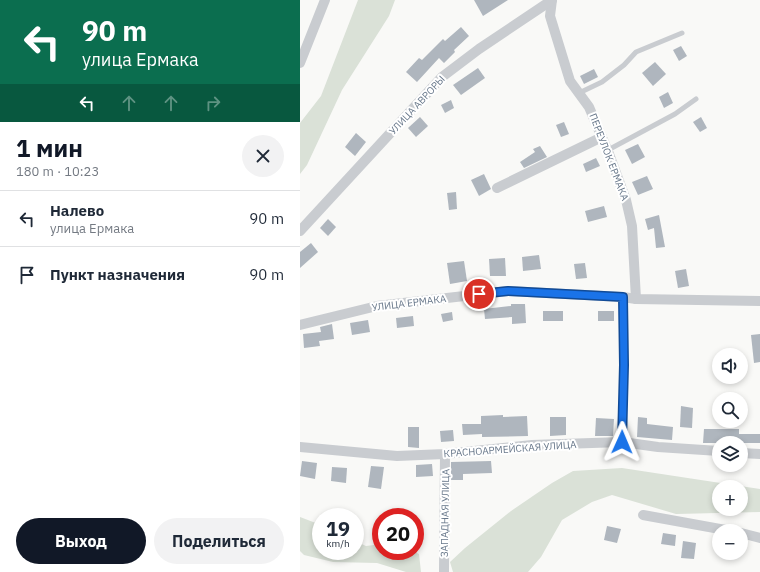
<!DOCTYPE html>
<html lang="ru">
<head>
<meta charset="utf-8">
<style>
	body { margin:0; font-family:"IBM Plex Sans",sans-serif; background:#f2f2f3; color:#1f2937; height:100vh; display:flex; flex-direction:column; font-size:15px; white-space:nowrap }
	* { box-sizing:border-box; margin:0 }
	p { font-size:13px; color:#747a83 }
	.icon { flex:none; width:22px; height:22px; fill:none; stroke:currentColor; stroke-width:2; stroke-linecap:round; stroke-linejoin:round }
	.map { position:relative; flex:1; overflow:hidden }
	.drawer { display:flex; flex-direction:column; background:#fff; width:300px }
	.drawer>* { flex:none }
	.guide { background:#0b6e4f; color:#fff; overflow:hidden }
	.fabs { position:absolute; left:412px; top:348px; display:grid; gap:8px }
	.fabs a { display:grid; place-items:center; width:36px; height:36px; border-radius:50%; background:#fff; box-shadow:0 2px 6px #0003; font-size:20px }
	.speed { position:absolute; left:12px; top:508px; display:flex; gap:8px; font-size:20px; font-weight:700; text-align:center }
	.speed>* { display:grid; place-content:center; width:52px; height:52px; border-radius:50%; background:#fff; box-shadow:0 2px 6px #0003; line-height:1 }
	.speed small { font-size:10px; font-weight:400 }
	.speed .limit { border:6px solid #d22; background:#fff; color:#111 }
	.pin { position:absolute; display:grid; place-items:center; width:34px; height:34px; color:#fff; margin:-17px; border:2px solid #fff; border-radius:50%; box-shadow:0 1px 4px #0007 }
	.me { position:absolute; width:44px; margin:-22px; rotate:1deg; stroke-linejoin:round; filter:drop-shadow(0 0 3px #0008) }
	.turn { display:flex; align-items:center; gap:14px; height:84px; padding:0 16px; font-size:18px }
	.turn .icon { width:52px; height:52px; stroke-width:2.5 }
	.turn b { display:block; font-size:28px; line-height:34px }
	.lanes { display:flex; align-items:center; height:38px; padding:0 16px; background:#0003; justify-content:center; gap:20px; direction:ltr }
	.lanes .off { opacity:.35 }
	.round { display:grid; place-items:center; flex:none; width:42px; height:42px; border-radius:21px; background:#f2f2f3 }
	.head { display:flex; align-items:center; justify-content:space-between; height:68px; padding:0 16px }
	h1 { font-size:24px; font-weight:800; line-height:30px; color:#111827 }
	.primary-button { display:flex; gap:8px; margin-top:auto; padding:8px 16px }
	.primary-button a { flex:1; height:46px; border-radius:24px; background:#111827; color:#fff; font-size:16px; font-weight:800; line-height:46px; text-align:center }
	.primary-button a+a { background:#f2f2f3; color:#1f2937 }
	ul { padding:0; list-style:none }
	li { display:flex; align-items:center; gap:12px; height:56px; padding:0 16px; border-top:1px solid #e0e1e3 }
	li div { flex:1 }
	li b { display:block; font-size:15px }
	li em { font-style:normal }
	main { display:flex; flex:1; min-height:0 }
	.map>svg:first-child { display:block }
</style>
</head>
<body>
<main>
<section class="drawer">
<div class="guide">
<div class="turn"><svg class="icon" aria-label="left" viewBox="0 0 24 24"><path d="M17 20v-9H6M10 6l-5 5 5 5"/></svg><div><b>90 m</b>улица Ермака</div></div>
<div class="lanes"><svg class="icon" aria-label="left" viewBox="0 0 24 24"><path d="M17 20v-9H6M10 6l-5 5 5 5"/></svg><svg class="icon off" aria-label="ahead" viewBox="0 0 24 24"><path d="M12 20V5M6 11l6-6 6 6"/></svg><svg class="icon off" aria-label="ahead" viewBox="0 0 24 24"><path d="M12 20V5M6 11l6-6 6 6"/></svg><svg class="icon off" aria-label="right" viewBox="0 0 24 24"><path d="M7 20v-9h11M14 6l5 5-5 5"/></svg></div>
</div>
<div class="head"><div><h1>1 мин</h1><p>180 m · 10:23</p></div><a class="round"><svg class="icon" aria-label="close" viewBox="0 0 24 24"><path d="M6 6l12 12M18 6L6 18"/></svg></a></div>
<ul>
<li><svg class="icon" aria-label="left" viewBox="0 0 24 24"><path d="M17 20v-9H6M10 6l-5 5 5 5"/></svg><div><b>Налево</b><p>улица Ермака</p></div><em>90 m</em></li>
<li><svg class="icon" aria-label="arrive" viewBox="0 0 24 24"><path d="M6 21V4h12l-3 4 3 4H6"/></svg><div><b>Пункт назначения</b></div><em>90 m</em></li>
</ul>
<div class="primary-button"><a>Выход</a><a>Поделиться</a></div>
</section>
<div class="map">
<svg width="460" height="572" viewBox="0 0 460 572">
	<rect width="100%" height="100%" fill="#f9f9f7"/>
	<g fill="#dae1d7" fill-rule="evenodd">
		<path d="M58,0H95L89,16L42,90L7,165L0,174V123L21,96Z"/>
		<path d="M322,468L460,489V512L376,514L312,495L292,502L262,520L241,557L228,572H153L150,562L165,548L211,511L252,483L273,471ZM419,487H441V509H419Z"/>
		<path d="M0,517L21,525V551H55V541L66,546L81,544V551H113L119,554L121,572H106L77,563L33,562L4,555L0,551Z"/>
	</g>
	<g fill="#afb6be">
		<path d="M174,0H208L183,16Z"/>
		<path d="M161,27L169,36L154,50L155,52L144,63L139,58L117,82L106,72L119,58L122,60L143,39L145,41Z"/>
		<path d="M381,46L387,56L379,61L373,50Z"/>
		<path d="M355,62L366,74L353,86L342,73Z"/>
		<path d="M178,68L185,78L161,95L153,85Z"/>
		<path d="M294,69L298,77L284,84L280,76Z"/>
		<path d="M368,92L373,103L364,108L359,97Z"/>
		<path d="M151,100L154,108L145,113L141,105Z"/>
		<path d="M120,117L128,126L116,137L108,128Z"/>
		<path d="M401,117L407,128L400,132L393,122Z"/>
		<path d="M264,122L269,134L261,137L256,125Z"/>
		<path d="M56,133L66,142L55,156L45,147Z"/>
		<path d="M338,144L345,157L332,164L325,150Z"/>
		<path d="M240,146L247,157L224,168L220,162L235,152L233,149Z"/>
		<path d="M296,158L300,166L286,172L283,164Z"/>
		<path d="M184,174L191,189L179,196L171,180Z"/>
		<path d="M347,176L353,189L338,195L332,182Z"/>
		<path d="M156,192L157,209L149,210L147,193Z"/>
		<path d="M304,206L307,217L288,222L285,211Z"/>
		<path d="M359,215L365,247L356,248L354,228L348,230L345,219Z"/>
		<path d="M28,219L36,227L28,236L20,228Z"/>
		<path d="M11,243L18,252L0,268V252Z"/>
		<path d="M239,255L241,269L223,271L222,257Z"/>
		<path d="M205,258L206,276H190L189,259Z"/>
		<path d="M164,261L167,281L150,284L147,263Z"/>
		<path d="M285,263L287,278L276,279L274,264Z"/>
		<path d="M386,269L389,286L378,288L375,271Z"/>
		<path d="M211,304H225L226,323L212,324V317L185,319L184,309L211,306Z"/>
		<rect x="243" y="311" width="20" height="10"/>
		<rect x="298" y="311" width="16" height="10"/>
		<path d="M152,312L153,320L143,322L141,314Z"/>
		<path d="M113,316L114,326L97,328L96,318Z"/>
		<path d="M68,320L70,332L52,335L50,323Z"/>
		<path d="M32,324L34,339L19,341L20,346L4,348L3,334L21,332L20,327Z"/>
		<path d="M460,334V362L454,363L451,335Z"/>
		<path d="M381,406L393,408L392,428L380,427Z"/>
		<path d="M203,415V417L227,416L228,436L182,437V434L163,435L162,424H181V416Z"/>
		<path d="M250,417H266V435L250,436Z"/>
		<path d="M338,417L347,418V424L373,427L372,440L337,437Z"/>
		<path d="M296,418L314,419L313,436H295Z"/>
		<path d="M108,427H119V448L108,447Z"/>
		<path d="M404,429H439V434H460V443H403Z"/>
		<path d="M153,430L154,441L141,442L140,431Z"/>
		<path d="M2,461L17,463L15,479L0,476Z"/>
		<path d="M191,461L192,473L163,474V480H151V462Z"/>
		<path d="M132,464L133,476L116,477V465Z"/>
		<path d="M71,466L84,467L81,489L68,487Z"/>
		<path d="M32,467L47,468L46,483L31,481Z"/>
		<path d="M307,526L321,529L317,543L304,540Z"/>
		<path d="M363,533L376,535L375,546L361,544Z"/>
		<path d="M383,541L396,543L394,559L381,558Z"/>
	</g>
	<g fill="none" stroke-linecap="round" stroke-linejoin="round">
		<g stroke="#c9ccd0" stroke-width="5">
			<path d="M279,93L302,82L324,65L336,52L382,33"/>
			<path d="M308,150L375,114L396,99"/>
			<path d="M322,442L324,365L323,297"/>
		</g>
		<g stroke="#c9ccd0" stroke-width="10">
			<path d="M252,0L250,16L270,81L289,107L309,154L326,200L332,226L336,299"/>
			<path d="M0,63L25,0"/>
			<path d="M197,188L302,137"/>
			<path d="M0,231L142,77L179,49L252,0"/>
			<path d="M0,325L77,306L208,291L323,297L336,299L460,301"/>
			<path d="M0,447L97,456L145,454L232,445L322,442L358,447L419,451"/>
			<path d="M441,453L460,454"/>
			<path d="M343,515L431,531"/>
			<path d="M441,533L460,538"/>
			<path d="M144,572L145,454"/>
		</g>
	</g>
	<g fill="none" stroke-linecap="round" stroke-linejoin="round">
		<g stroke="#114b97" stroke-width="10">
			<path id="route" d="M179,294L208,291L323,297L324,365L322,442"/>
		</g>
		<use href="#route" stroke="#1a73e8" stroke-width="7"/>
	</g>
	<g text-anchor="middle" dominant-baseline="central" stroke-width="4" stroke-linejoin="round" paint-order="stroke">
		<g font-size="10" fill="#667689" stroke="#fff">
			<text transform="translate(117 105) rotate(-47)">УЛИЦА АВРОРЫ</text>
			<text transform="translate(309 157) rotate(69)">ПЕРЕУЛОК ЕРМАКА</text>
			<text transform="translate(109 303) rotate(-7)">УЛИЦА ЕРМАКА</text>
			<text transform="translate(210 449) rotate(-4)">КРАСНОАРМЕЙСКАЯ УЛИЦА</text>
			<text transform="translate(145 513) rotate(-89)">ЗАПАДНАЯ УЛИЦА</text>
		</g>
	</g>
</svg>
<div class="fabs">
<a><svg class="icon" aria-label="sound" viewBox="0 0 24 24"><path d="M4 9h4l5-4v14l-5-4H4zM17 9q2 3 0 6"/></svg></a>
<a><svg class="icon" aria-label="search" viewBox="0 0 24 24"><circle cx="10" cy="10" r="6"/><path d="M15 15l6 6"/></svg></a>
<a><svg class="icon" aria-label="layers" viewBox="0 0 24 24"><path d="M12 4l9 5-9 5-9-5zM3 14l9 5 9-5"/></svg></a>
<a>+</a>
<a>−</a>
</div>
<div class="speed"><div>19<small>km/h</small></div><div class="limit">20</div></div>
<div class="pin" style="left:179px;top:294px;background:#d93025"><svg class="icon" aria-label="arrive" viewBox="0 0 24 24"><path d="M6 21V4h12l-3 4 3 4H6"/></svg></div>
<svg class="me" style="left:322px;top:442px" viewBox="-20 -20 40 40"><path d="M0-17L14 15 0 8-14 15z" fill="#1a73e8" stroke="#fff" stroke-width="4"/></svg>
</div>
</main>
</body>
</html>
